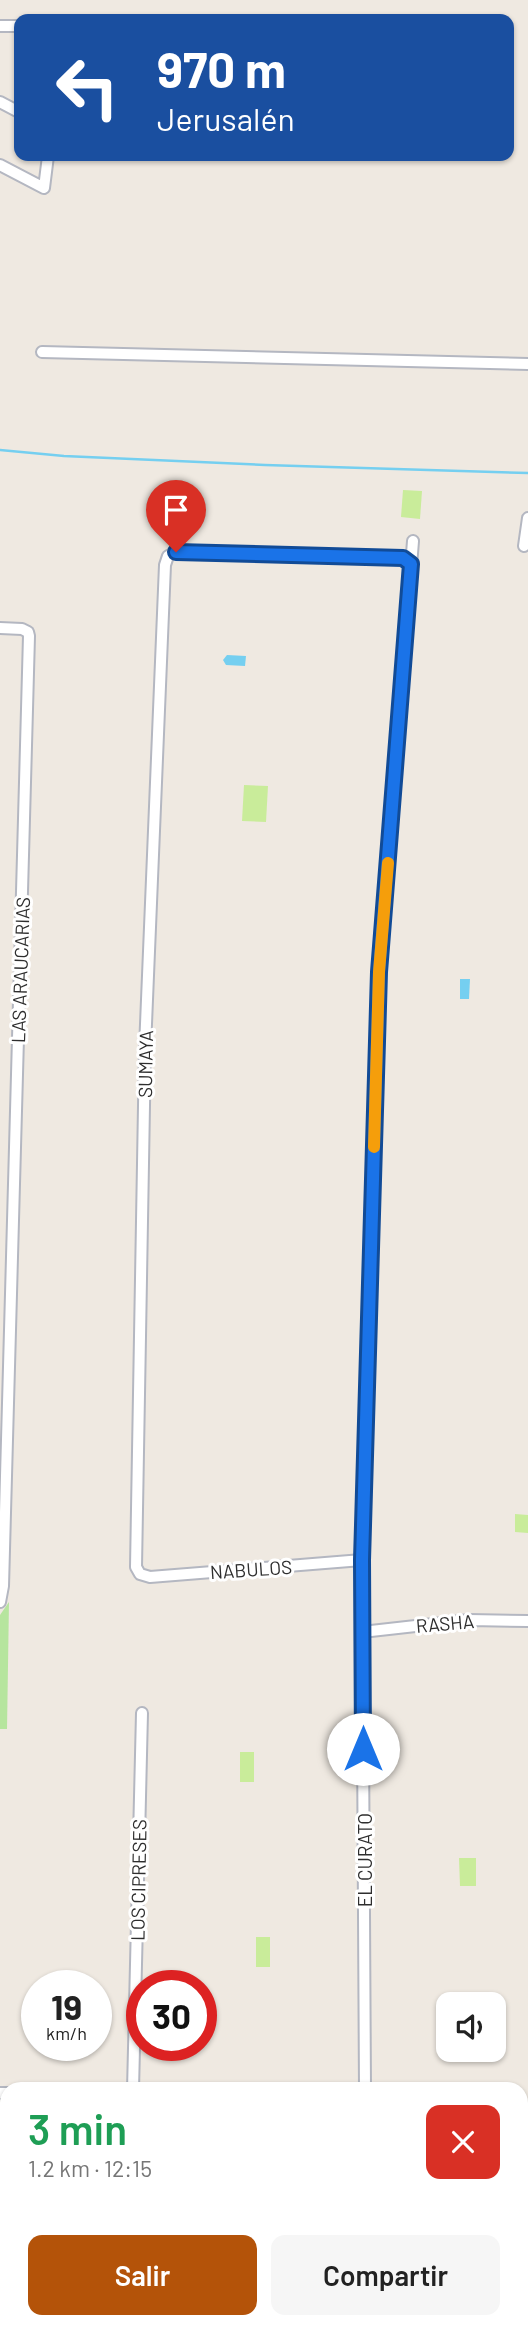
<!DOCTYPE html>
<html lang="es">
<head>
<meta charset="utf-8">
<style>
	body { margin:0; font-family:Barlow,sans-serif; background:#f6f6f6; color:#222; height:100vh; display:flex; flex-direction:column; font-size:26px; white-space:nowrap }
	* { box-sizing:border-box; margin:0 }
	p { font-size:23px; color:#767676 }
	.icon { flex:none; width:38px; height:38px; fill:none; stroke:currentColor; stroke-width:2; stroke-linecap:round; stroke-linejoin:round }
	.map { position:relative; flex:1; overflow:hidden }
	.sheet { position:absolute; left:0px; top:2082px; width:528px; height:247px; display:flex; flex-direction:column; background:#fff; border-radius:21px 21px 0 0; box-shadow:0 2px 5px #0004 }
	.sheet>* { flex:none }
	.top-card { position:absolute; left:14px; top:14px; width:500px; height:147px; border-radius:14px; box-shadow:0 2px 5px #0004; background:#1a4fa0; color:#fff; overflow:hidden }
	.tools { position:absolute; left:436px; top:1992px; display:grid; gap:14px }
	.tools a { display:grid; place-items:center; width:70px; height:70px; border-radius:14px; background:#fff; box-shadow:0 2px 5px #0004; font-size:35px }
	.speed { position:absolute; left:21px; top:1970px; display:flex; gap:14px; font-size:35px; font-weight:700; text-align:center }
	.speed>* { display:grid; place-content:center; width:91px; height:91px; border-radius:50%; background:#fff; box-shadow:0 2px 5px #0004; line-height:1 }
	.speed small { font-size:18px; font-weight:400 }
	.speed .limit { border:10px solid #d22; background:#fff; color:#111 }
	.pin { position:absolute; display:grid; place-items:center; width:60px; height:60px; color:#fff; margin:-72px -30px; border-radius:50% 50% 50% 0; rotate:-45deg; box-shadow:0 0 7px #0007 }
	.pin .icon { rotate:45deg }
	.me { position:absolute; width:77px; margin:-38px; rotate:0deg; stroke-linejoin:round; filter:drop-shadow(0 0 5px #0008) }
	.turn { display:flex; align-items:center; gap:24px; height:147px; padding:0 28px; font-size:32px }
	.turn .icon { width:91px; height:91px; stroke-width:2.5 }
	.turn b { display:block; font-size:49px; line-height:60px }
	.round { display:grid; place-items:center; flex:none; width:74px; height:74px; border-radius:14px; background:#f6f6f6 }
	.overview { display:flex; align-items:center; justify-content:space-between; height:119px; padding:0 28px }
	h1 { font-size:42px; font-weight:600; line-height:52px; color:#1e9e55 }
	.action { display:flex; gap:14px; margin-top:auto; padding:14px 28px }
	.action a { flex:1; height:80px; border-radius:14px; background:#b45309; color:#fff; font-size:28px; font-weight:600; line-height:80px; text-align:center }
	.action a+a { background:#f6f6f6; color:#222 }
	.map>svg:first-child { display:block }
</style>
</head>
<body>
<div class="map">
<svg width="528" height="2329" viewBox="0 0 528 2329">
	<rect width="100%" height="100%" fill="#efe9e1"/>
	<path fill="#e3e1e8" d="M522,2315H528V2329H293L294,2322H522Z"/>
	<g fill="#b6e59e">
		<path d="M9,1602L7,1729H0V1615Z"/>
		<rect x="522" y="2183" width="6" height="43"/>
		<path d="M0,2292H7V2322H63L62,2329L0,2327Z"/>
	</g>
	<g fill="#c9ec9a">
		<path d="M403,490L422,491L420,519L401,517Z"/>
		<path d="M244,785L268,786L266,822L242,821Z"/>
		<path d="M515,1514L528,1515V1533L515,1532Z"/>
		<rect x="240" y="1752" width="14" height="30"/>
		<path d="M459,1858H476V1886H460Z"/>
		<rect x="256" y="1937" width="14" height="30"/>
		<rect x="522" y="2231" width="6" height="30"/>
	</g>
	<g fill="#75cff0">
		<path d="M227,655L246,656L245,666L226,665L223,660Z"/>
		<path d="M460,979H470L469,999H460Z"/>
	</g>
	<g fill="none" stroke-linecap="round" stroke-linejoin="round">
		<path stroke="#75cff0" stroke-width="2.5" d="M0,450L64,456L265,465L528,473"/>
		<g stroke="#b4b7c1" stroke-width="14">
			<g id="minor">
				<path d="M0,26H19"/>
				<path d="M0,102L19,112"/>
				<path d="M0,165L44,188L48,156"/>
				<path d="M42,352L528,364"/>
				<path d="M524,546L528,518"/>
				<path d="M0,628L22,629L28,632L29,636L3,1586L0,1602"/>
				<path d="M362,1560L150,1577L140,1574L136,1567L145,1048L165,565L168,556L179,551L403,558L411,563"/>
				<path d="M362,1632L469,1620L528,1621"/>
				<path d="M133,2090L142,1713"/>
				<path d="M365,2090L362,1560L379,972L413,541"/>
				<path d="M0,2093H7"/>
				<path d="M69,2329V2322"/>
			</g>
		</g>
		<g stroke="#c9c9c9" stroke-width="18">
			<g id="major">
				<path d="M0,2260L7,2261"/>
				<path d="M0,2278H7"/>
				<path d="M522,2284L528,2285"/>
				<path d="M522,2301H528"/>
			</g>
		</g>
		<use href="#minor" stroke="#fff" stroke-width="10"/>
		<use href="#major" stroke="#f2d163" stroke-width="14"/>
	</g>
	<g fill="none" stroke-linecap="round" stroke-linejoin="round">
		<g stroke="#114b97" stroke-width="18">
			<path id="route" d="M176,552L403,558L411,564L379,972L362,1560L363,1749"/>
		</g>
		<use href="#route" stroke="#1a73e8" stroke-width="12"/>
		<path stroke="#f59e0b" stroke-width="12" d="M374,1147L379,972L388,863"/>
	</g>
	<g text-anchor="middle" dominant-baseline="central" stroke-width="6" stroke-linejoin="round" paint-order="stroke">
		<g font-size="19" fill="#2e2e2e" stroke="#fff">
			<text transform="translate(20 970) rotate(-88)">LAS ARAUCARIAS</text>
			<text transform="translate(145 1064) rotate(-89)">SUMAYA</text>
			<text transform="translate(251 1569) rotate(-4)">NABULOS</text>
			<text transform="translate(445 1623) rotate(-5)">RASHA</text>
			<text transform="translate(364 1860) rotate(-90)">EL CURATO</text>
			<text transform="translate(138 1880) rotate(-89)">LOS CIPRESES</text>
		</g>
	</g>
</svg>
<div class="tools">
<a><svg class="icon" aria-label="sound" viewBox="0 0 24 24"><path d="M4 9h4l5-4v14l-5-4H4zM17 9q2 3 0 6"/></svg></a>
</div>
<div class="speed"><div>19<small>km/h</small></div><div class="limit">30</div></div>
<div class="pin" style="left:176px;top:552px;background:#d93025"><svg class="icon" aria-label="arrive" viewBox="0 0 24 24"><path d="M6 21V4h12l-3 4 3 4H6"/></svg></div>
<svg class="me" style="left:363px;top:1749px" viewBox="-20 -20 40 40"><circle r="19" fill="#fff"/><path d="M0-13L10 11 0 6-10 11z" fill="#1a73e8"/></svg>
<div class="top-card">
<div class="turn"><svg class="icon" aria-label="left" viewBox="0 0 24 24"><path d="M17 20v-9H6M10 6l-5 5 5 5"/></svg><div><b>970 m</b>Jerusalén</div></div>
</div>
<section class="sheet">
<div class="overview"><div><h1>3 min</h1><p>1.2 km · 12:15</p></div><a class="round" style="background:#d93025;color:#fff"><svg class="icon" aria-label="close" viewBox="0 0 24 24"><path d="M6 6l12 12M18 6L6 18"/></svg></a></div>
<div class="action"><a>Salir</a><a>Compartir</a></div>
</section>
</div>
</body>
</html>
